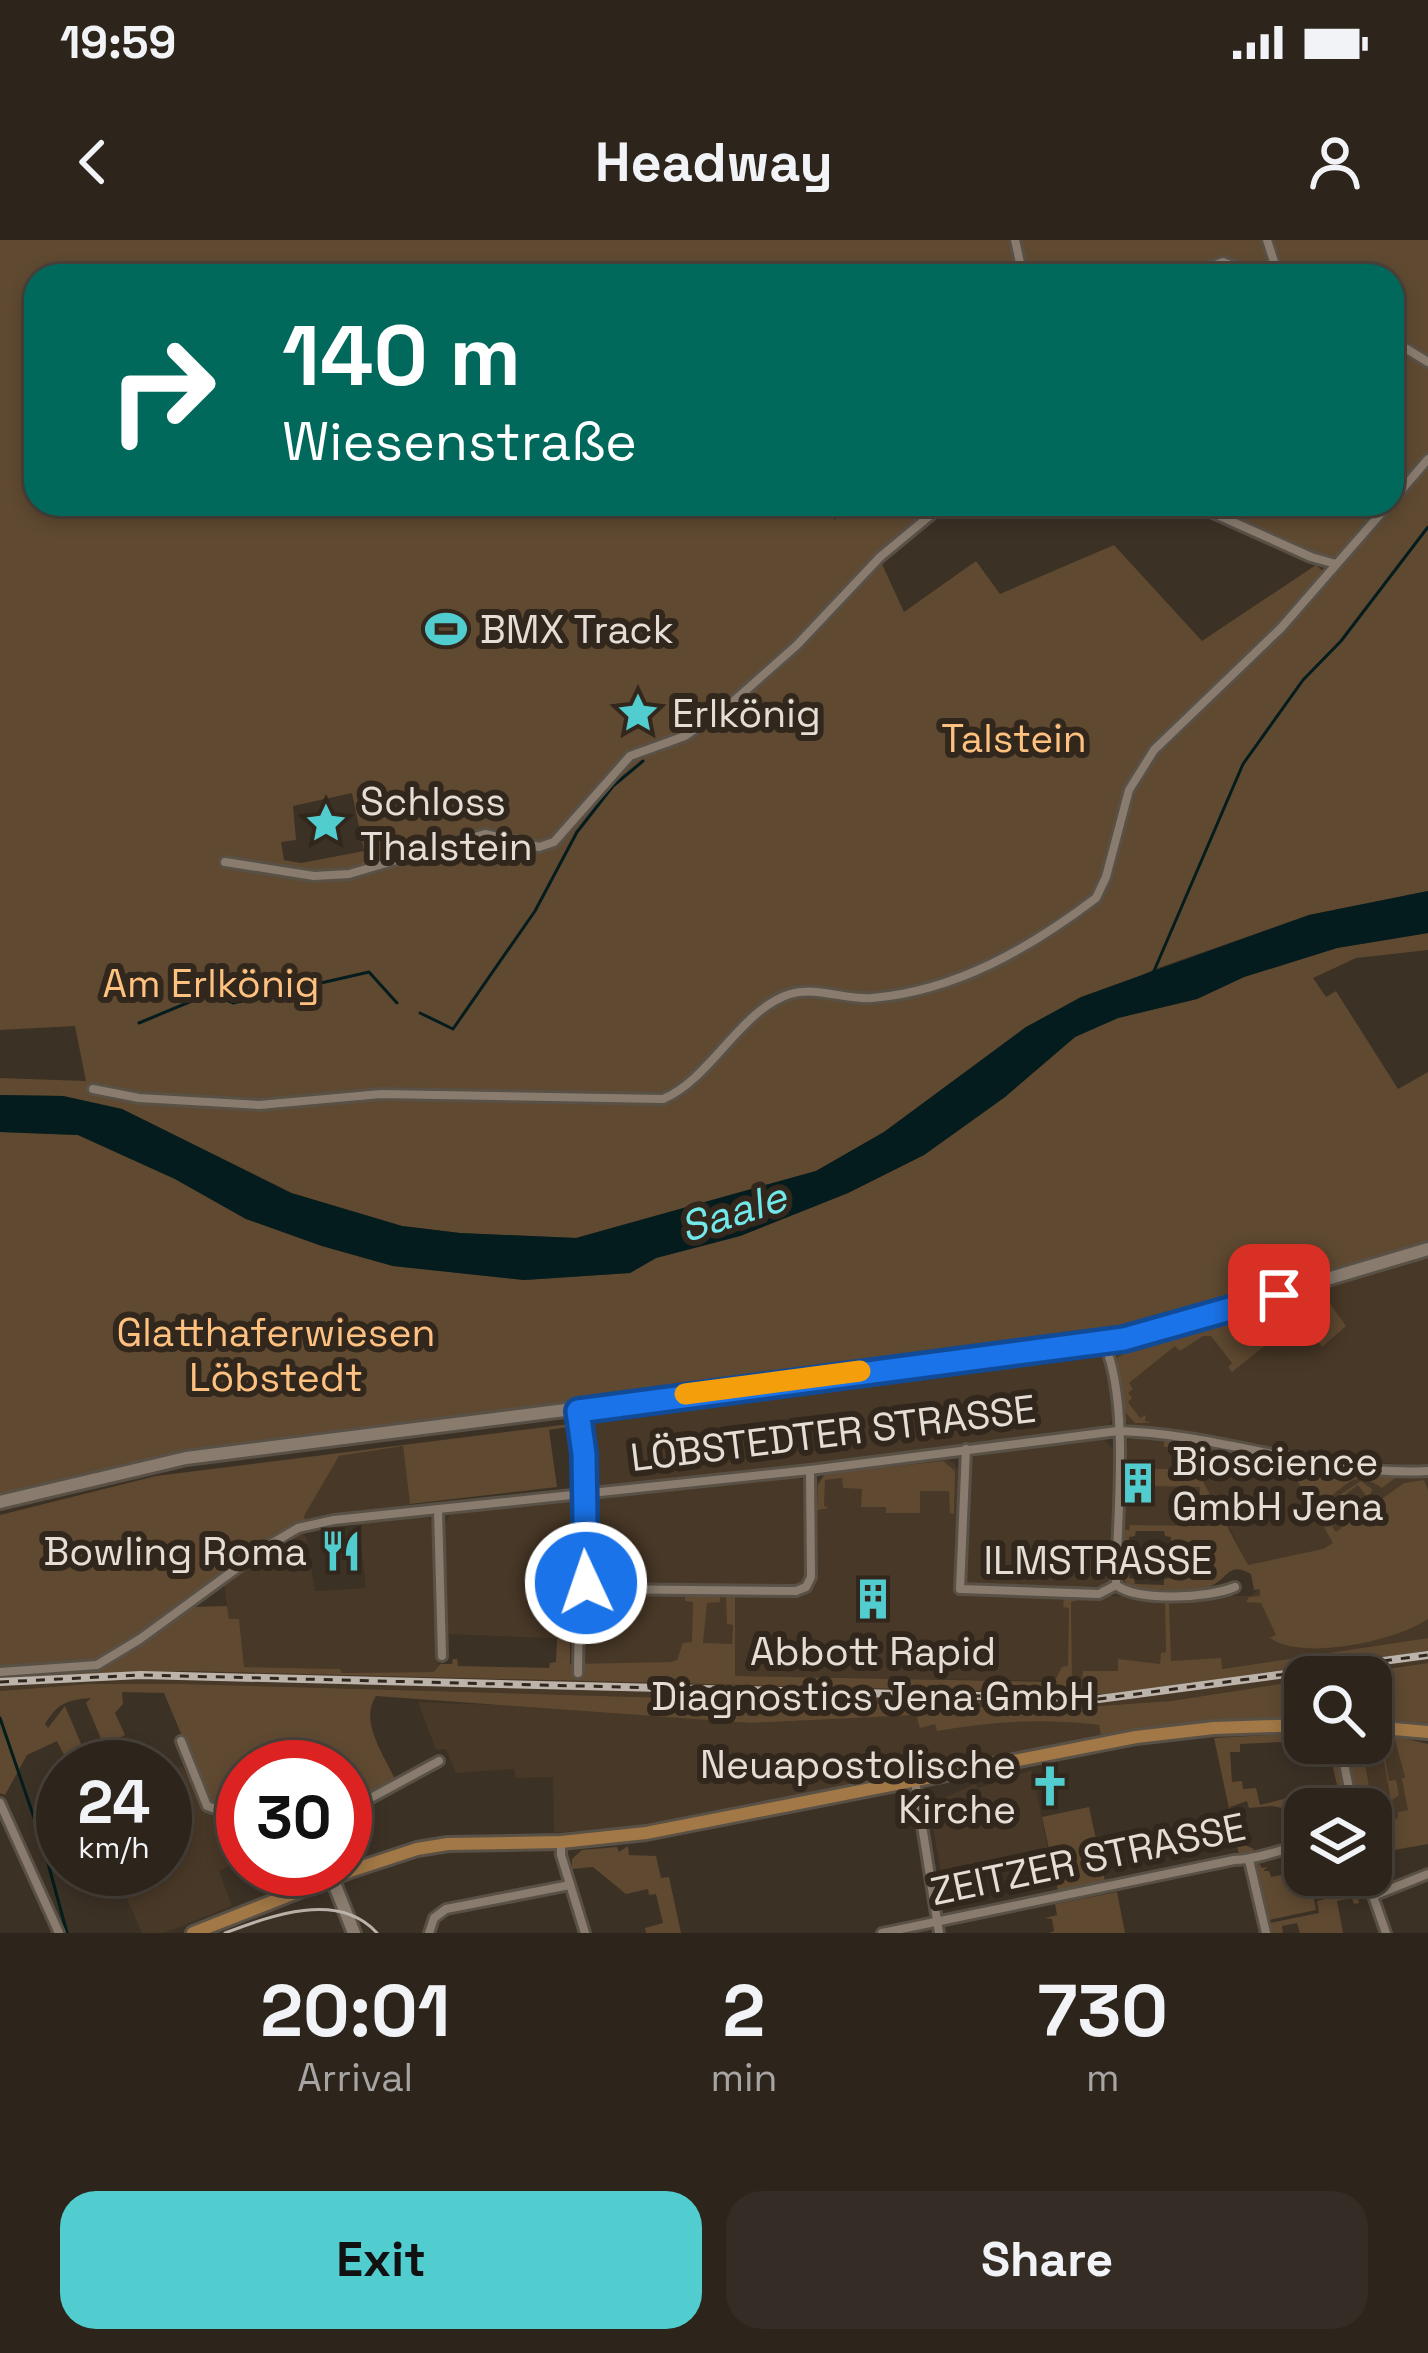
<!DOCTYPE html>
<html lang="en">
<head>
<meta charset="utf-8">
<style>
	body { margin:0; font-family:"Space Grotesk",sans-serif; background:#352d25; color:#f1f3f6; height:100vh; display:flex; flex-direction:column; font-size:45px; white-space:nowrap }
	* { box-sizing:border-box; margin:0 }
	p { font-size:39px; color:#a7a5a3 }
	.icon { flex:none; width:66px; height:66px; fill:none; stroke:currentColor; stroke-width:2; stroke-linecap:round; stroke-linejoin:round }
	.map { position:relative; height:1693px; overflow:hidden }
	.side { display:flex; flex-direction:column; background:#2d251c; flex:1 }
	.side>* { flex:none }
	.top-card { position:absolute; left:24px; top:24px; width:1380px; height:252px; border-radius:36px; box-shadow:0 6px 18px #0003,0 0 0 3px #48423b; background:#00695c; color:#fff; overflow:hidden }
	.fabs { position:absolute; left:1284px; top:1416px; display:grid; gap:24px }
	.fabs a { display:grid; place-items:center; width:108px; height:108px; border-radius:24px; background:#2d251c; box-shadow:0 6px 18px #0003,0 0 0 3px #48423b; font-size:60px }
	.speed { position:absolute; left:36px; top:1500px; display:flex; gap:24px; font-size:60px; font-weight:700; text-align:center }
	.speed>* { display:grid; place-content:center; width:156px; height:156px; border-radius:50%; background:#2d251c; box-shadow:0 6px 18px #0003,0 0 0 3px #48423b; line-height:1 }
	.speed small { font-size:30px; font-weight:400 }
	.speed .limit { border:18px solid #d22; background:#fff; color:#111 }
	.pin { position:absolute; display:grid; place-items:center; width:102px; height:102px; color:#fff; margin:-51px; border-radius:24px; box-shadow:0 6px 18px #0006 }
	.me { position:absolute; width:132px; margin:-66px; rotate:357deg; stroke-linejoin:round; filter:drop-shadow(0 0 9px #0008) }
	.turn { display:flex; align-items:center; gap:42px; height:252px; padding:0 60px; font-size:54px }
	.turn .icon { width:156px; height:156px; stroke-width:2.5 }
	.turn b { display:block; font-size:84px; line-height:102px }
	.eta { display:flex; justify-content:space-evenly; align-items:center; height:204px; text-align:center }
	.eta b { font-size:72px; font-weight:700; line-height:84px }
	.primary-button { display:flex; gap:24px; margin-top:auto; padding:24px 60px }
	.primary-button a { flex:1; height:138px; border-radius:36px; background:#52cdcf; color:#111; font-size:48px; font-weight:700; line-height:138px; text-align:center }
	.primary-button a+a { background:#352d25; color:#f1f3f6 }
	.status { display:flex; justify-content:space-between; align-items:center; height:84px; padding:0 60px; background:#2d251c; direction:ltr }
	.status svg { height:33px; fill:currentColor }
	header { display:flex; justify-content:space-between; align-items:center; height:156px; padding:0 60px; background:#2d251c; font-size:54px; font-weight:700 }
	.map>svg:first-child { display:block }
</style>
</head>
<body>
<div class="status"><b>19:59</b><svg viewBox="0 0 49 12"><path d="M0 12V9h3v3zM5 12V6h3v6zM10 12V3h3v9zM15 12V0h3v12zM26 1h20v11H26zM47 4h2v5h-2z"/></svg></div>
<header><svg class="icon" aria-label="back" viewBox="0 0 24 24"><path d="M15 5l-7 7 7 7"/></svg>Headway<svg class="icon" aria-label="person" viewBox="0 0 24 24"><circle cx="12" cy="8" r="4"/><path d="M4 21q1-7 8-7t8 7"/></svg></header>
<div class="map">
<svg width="1428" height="1693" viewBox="0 0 1428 1693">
	<rect width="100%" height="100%" fill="#3c3125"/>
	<g fill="#483827">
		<path d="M1428,1014V1227L1293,1214L1134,1188L1123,1179L1115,1117L1119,1106Z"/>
		<path d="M1089,1109L1107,1119L1115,1177L1105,1188L882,1218L604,1248L596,1246L588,1236L586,1180L593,1173L673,1159Z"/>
		<path d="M1155,1195L1279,1220L1428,1234V1398L1221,1429V1423L1124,1442L582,1434L581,1373L593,1354L807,1351L815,1337L816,1243L830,1231L942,1218L954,1223L958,1230L957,1341L967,1356H1251L1259,1349L1230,1289L1131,1285L1130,1291L1121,1290L1122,1205L1135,1196Z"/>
		<path d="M1102,1197L1114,1210L1113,1332L1107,1346L1024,1349L968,1344L965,1335L966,1229L971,1217Z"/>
		<path d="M403,1206L411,1269L305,1280L304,1276L339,1216Z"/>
		<path d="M796,1235L807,1244V1334L797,1346L600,1345L590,1338L588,1267L593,1259Z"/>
		<path d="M564,1260L576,1264L580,1272V1334L584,1347L577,1366L576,1399L444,1394V1286L450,1275Z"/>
		<path d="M427,1276L437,1290L438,1428L434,1432L341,1433L340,1429L243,1427L239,1380H229L224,1342L299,1291L306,1297L315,1351L366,1348L358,1280Z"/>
		<path d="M1428,1411V1423L1305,1437V1440L1171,1461L1055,1469L184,1444H88L0,1451V1439L184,1431L1106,1454Z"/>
		<path d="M418,1462L554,1467L750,1483L916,1475L961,1480L1054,1479L1100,1485L1101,1496L655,1584L554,1593L553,1537L516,1538L514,1529L456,1533L446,1509L436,1510Z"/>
		<path d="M1371,1490L1398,1492V1498L1428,1504V1604L1371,1614V1569L1338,1503H1371Z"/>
		<path d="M182,1526L207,1573L222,1577L243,1570V1620L219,1631L232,1666L164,1693H142L114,1629H165V1534Z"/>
		<path d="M1032,1530L1049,1615L942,1638L929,1565L975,1544L978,1548Z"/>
	</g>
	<g fill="#5f4931" fill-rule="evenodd">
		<path d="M0,0H1428V651L1309,675L1155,729L1026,787L884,892L816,931L576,998L460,993L402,986L292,953L122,869L63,856L0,855V838L86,841L75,786L0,790ZM36,36H1392V264H1204L1321,317H1338L1325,333L1316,325L1202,401L1114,305L1000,354L976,321L904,372L881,322L868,334L863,328L936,264H872L834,280L829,264H36ZM352,553L364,611L301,623L284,620L281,602L296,600L293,566Z"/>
		<path d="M1428,693V710L1356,718L1313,738L1326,757L1336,751L1398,849L1428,832V1005L1172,1081L1103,1094L157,1218L0,1256V892L78,895L175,939L246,979L322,1006L393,1026L524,1040L630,1033L656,1018L740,996L848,953L924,915L1005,857L1075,797L1118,778L1197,759L1244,737L1337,708Z"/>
		<path d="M1324,1055L1346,1086L1322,1107L1299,1078L1232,1132L1228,1127L1232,1123L1211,1096H1203L1180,1111L1175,1106L1129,1143L1133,1149L1128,1153L1132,1158L1128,1162L1140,1178L1146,1175L1145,1181L1152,1183H1135L1124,1171L1117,1118C1128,1107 1294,1065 1324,1055Z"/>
		<path d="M570,1184L574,1186L549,1190L557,1247L410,1264L403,1206L339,1216L304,1276L305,1280L255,1310L189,1362L194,1367L227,1366L229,1379H239L244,1427L340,1429L342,1433L434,1432L440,1424H452L453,1419H457L458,1426L549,1428L550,1423L556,1422L557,1399H570V1424L671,1422L677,1420L683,1403L692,1402L693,1362L685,1361V1356H720V1362L707,1363L703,1403L732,1404L733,1385L727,1384L726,1356H735V1436L1054,1442L1062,1427L1068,1426L1069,1368L1063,1367L1064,1359H1083L1071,1362L1072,1442H1082L1083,1431H1118V1419L1160,1424L1161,1413L1166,1412L1165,1363L1156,1360L1178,1362L1169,1364L1171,1421L1221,1418L1222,1429L1428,1398V1411L1106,1454L184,1431L0,1439V1436L93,1430L118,1418L114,1413L90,1422L0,1428V1275L156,1236Z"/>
		<path d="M1164,1200L1290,1226L1282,1233L1274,1223L1262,1234L1256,1227L1250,1231L1239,1219L1188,1214L1248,1325L1323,1309L1333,1303L1297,1240L1300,1230L1308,1226L1399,1235L1382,1248C1354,1230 1352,1241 1327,1259L1329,1262L1361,1241L1372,1249L1369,1260L1358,1245L1331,1265L1341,1280L1332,1287L1336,1292L1404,1243L1424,1240L1428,1250V1379C1398,1400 1303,1422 1270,1398L1276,1395L1261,1363L1246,1362L1249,1357L1260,1356V1349L1254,1350L1251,1334C1229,1320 1227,1340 1209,1347C1194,1353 1144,1349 1129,1346L1123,1339V1321L1129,1322V1338L1134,1339L1135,1344L1164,1345V1339L1170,1338L1171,1297L1165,1296L1164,1291H1136L1135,1296L1129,1297V1314H1123V1290H1129L1130,1285L1215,1286L1211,1268H1177V1254H1200V1247L1152,1246L1153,1229H1187L1186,1224H1178L1176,1207H1164Z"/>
		<path d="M943,1221L955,1231L954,1274L950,1273L949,1251H920V1273H886V1267H861L862,1249L843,1248L842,1238L825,1240L824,1266L829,1268L817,1270L818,1245L825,1234Z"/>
		<path d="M1428,1423V1483L1388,1480L1383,1473L1371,1475V1437H1328Z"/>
		<path d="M1305,1440V1477L1193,1483L1101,1496L1099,1485C1043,1478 993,1481 937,1491L935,1484L920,1488L916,1475L750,1483L376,1456C359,1481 384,1515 395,1539L345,1567V1527H243V1559L216,1566L208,1558L164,1453L122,1452L123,1464L115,1473L125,1495L115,1500L125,1527H113L86,1463L91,1458C67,1460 58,1463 45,1484L48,1488L65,1466L91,1527H70L57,1501L27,1515L5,1555L0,1553V1451L88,1444H184L1055,1469L1171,1461Z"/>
		<path d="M1303,1493L1304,1501L1240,1504V1512H1230L1232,1542L1242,1541L1243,1549L1256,1548L1260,1565L1337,1545L1328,1506L1324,1503H1338L1352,1569H1330L1328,1561L1300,1567L1305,1593H1288L1295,1591L1298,1577L1291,1575L1292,1570L1272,1566L1249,1568L1247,1561L1230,1567L1238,1602L1254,1609L1250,1615H1239L1214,1498Z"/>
		<path d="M1371,1494L1389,1497L1390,1502L1383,1501L1371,1507L1383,1508L1389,1541L1396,1540L1399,1555L1391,1561L1382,1510L1363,1514L1376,1583L1398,1578V1572L1408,1570L1402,1539L1405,1537L1394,1496L1428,1504V1604L1371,1614V1569H1355L1341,1503H1371Z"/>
		<path d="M1089,1567L1105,1641L1058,1651L1042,1577Z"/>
		<path d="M628,1606L629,1615L656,1616L661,1638L669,1637L681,1693H646L645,1688L663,1683L656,1654L649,1655L648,1649L626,1654L593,1627L572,1629V1619L582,1610L617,1607L619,1612Z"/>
		<path d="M1299,1608L1305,1613V1635H1353L1356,1648L1368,1649L1355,1651L1353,1646L1322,1653V1657L1314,1659L1316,1670L1269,1680L1257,1623L1260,1620L1294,1609L1258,1622L1262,1628L1268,1627L1263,1631H1269L1271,1637L1297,1632V1625L1303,1623Z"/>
		<path d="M1352,1649L1353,1654L1373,1651L1358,1655L1359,1663L1354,1664L1352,1658L1337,1661L1343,1693H1300L1297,1683L1282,1686L1283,1693H1272L1270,1683L1319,1673L1317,1661L1325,1659V1655Z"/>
		<path d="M1117,1652L1125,1693H1049L1054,1691L1052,1679L1045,1678L1057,1675L1055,1664Z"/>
	</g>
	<path fill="#041c1d" d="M1428,651V693L1337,708L1244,737L1197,759L1118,778L1075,797L1005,857L924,915L848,953L740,996L656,1018L630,1033L524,1040L393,1026L322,1006L246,979L175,939L78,895L0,892V855L63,856L122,869L291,953L402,986L460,993L576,998L816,931L884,892L1026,787L1081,757L1309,675Z"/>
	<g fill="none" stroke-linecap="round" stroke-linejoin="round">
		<g stroke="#041c1d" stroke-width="3">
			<path d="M1154,731L1243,524L1303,440L1341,401L1428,287"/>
			<path d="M420,773L453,789L535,671L577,592L613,546L643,521"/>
			<path d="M139,783L211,753L233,763L369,732L397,763"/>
			<path d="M0,1478L42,1601L67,1693"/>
		</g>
		<g stroke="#595046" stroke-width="14">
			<g id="street">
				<path d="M1015,0L1023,36"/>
				<path d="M1267,0L1278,34"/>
				<path d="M1185,36L1223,22L1253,34L1282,36"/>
				<path d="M1392,100L1428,122"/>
				<path d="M1392,261L1428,219"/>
				<path d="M1193,264L1311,317L1336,324"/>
				<path d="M225,622L314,636L349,634L485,594L539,607L554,602L630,516L685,496L727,467L797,405L880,317L944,264"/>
				<path d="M93,849L139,858L259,865L381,854L663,859C711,839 740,770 790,754C816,746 845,760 872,758C956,751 1030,708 1096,658L1106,637L1129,550L1154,510L1281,388L1389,264"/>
				<path d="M1104,1103C1130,1162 1117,1277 1116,1344"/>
				<path d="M578,1170L584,1214L583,1335L593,1349"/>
				<path d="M966,1209L960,1349L1099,1354L1116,1345"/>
				<path d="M438,1269L442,1416"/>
				<path d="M1116,1345C1138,1362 1210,1358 1235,1347"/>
				<path d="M593,1349L796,1351L806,1347L811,1337L810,1230"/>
				<path d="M0,1432L97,1425L140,1399L266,1307L298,1288L334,1280L810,1230L1118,1191C1218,1193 1326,1237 1428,1231"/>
				<path d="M578,1433L579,1369L593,1349"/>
				<path d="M181,1501L207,1566L224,1572L243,1565"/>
				<path d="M1340,1503L1353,1569"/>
				<path d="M915,1541L939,1693"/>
				<path d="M0,1563L59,1693"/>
				<path d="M345,1572L439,1521"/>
				<path d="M561,1602V1615L585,1693"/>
				<path d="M1249,1620L1266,1693"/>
				<path d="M1369,1635L1374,1648"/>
				<path d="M429,1693L434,1678L446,1669L570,1645"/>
				<path d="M882,1693L1234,1620C1256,1620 1282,1609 1305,1604"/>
				<path d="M1386,1693L1373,1656L1428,1634"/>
			</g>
		</g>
		<g stroke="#595046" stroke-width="18">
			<g id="secondary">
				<path d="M0,1262L186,1218L1125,1099L1428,1009"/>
				<path d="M332,1638L354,1693"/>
			</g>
		</g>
		<g stroke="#595046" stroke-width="18">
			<g id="primary">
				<path d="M1371,1487L1428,1492"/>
				<path d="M193,1693L353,1630L417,1609L448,1604L561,1602L646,1593L1136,1497L1214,1488L1305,1485"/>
			</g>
		</g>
		<use href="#street" stroke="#897c6e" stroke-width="8"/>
		<use href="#secondary" stroke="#897c6e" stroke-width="12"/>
		<use href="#primary" stroke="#a17846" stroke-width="12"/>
		<path stroke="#bcb4ab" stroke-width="3" d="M225,1693C270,1676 338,1650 377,1693"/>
		<g stroke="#bcb4ab" stroke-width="8">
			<path id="rail" d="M0,1442L141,1435L1099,1459L1428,1415"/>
		</g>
		<use href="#rail" stroke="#32271c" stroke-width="3" stroke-dasharray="9" stroke-linecap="butt"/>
	</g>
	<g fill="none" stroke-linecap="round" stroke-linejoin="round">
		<g stroke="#114b97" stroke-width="30">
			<path id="route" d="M586,1343L584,1214L578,1171L1124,1099L1279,1055"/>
		</g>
		<use href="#route" stroke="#1a73e8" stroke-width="21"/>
		<path stroke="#f59e0b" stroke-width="21" d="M685,1154L860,1131"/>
	</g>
	<defs>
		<g id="stadium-bare" transform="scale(3.24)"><path d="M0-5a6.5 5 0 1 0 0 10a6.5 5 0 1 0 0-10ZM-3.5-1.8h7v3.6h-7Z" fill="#52cdcf" stroke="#32271c" stroke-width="2.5" paint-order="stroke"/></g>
		<g id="sight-bare" transform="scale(3.24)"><path d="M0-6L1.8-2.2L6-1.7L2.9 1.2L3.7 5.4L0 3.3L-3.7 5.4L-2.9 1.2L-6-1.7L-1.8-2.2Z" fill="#52cdcf" stroke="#32271c" stroke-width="2.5" paint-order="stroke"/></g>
		<g id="building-bare" transform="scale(3.24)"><path d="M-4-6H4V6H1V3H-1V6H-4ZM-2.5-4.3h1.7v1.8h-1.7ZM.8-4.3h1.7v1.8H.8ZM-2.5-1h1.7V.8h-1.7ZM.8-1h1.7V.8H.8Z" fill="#52cdcf" stroke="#32271c" stroke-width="2.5" paint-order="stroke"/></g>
		<g id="restaurant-bare" transform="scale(3.24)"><path d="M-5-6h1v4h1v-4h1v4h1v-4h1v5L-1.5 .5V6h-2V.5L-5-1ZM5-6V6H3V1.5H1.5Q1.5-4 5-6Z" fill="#52cdcf" stroke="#32271c" stroke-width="2.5" paint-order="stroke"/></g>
		<g id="church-bare" transform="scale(3.24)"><path d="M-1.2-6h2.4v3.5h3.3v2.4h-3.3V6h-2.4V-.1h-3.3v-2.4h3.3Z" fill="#52cdcf" stroke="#32271c" stroke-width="2.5" paint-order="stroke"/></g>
	</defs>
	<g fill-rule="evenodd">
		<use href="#stadium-bare" x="446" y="389"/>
		<use href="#sight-bare" x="638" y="473"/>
		<use href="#sight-bare" x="326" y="583"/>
		<use href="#building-bare" x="1138" y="1243"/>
		<use href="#restaurant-bare" x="341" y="1311"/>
		<use href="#building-bare" x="873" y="1359"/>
		<use href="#church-bare" x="1050" y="1546"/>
	</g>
	<g text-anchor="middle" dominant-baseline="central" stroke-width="12" stroke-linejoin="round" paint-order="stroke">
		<g font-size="39" fill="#e5ded6" stroke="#32271c" text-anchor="start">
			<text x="480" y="389">BMX Track</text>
			<text x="672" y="473">Erlkönig</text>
			<text x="360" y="561">Schloss<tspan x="360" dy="45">Thalstein</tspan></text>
			<text x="1172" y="1221">Bioscience<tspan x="1172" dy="45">GmbH Jena</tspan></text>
			<text x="307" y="1311" text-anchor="end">Bowling Roma</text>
			<text x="873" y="1411" text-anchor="middle">Abbott Rapid<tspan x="873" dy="45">Diagnostics Jena GmbH</tspan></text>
			<text x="1016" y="1524" text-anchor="end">Neuapostolische<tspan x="1016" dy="45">Kirche</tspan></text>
		</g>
		<g font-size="39" fill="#fec180" stroke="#32271c">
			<text x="1014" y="498">Talstein</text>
			<text x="211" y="743">Am Erlkönig</text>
			<text x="276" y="1092">Glatthaferwiesen<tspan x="276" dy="45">Löbstedt</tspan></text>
		</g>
		<g font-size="39" fill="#e5ded6" stroke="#32271c">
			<text transform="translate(833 1193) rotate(-7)">LÖBSTEDTER STRASSE</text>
			<text x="1098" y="1320">ILMSTRASSE</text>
			<text transform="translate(1088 1619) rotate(-12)">ZEITZER STRASSE</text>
		</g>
		<g font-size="42" font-style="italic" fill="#71e8ea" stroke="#32271c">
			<text transform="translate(733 972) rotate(-18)">Saale</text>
		</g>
	</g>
</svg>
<div class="fabs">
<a><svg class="icon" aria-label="search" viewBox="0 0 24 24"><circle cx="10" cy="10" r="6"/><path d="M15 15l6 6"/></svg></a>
<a><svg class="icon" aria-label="layers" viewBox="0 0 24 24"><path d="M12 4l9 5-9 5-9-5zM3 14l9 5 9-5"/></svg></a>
</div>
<div class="speed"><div>24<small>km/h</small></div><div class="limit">30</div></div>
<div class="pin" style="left:1279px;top:1055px;background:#d93025"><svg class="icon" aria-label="arrive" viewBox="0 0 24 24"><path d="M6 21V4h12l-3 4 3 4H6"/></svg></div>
<svg class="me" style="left:586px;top:1343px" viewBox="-20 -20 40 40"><circle r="17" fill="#1a73e8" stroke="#fff" stroke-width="3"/><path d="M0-11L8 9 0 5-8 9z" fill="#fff"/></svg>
<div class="top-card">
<div class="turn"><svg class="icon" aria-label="right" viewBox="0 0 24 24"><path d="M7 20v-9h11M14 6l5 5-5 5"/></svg><div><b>140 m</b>Wiesenstraße</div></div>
</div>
</div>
<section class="side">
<div class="eta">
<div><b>20:01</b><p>Arrival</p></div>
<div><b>2</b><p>min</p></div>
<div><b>730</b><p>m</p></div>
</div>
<div class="primary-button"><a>Exit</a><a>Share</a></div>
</section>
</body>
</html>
